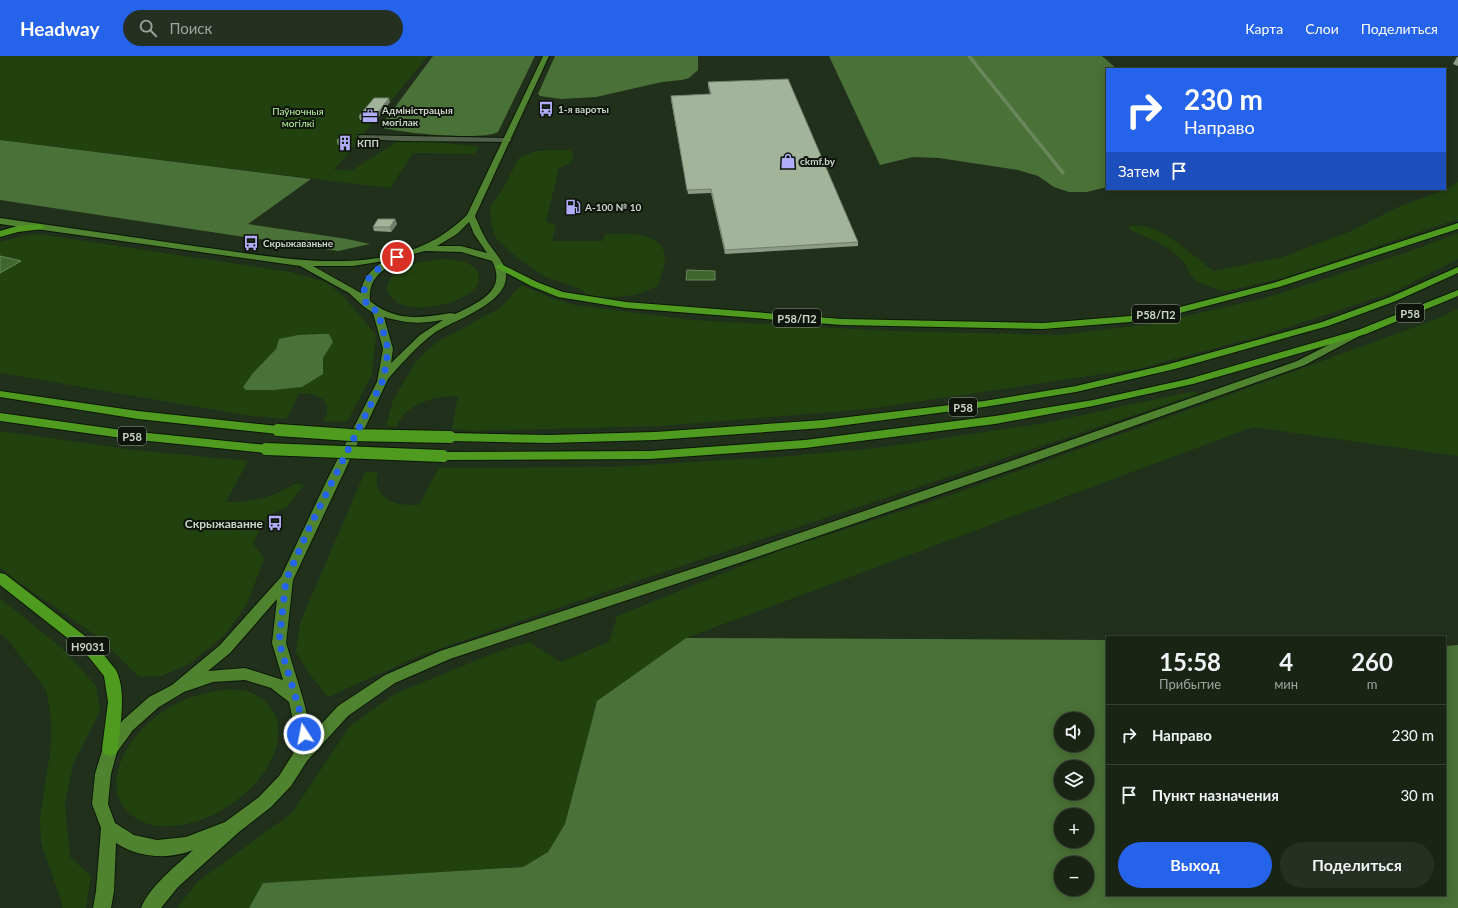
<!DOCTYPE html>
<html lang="ru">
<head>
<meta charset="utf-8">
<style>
	body { margin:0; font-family:Lato,sans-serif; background:#263022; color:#f1f3f6; height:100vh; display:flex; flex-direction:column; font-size:15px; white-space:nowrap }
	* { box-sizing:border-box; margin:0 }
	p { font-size:13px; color:#9fa4a0 }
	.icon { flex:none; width:22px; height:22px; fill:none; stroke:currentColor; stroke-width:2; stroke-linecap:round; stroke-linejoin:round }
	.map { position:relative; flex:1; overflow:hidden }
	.drawer { position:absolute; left:1106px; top:580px; width:340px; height:260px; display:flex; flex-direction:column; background:#192414; border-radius:0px; box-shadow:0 2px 10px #0003,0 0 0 1px #374134 }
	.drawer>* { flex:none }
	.banner { position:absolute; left:1106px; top:12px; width:340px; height:122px; border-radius:0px; box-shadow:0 2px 10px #0003,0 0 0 1px #374134; background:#2563eb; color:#fff; overflow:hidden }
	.tools { position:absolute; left:1054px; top:656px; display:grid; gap:8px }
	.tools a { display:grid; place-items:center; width:40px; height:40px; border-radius:50%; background:#192414; box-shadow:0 2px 10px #0003,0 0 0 1px #374134; font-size:20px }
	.pin { position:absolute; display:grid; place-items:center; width:34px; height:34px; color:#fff; margin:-17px; border:2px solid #fff; border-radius:50%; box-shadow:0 1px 4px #0007 }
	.me { position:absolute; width:44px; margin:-22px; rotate:349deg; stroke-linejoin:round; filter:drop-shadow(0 0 3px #0008) }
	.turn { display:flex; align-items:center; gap:14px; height:84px; padding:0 12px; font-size:18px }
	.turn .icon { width:52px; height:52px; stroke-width:2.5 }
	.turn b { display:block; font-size:28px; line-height:34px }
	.then { display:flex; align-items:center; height:38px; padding:0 12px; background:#0003; gap:8px; font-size:15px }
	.eta { display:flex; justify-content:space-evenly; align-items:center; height:68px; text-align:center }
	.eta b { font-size:24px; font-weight:700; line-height:28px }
	.button { display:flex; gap:8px; margin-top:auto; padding:8px 12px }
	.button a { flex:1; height:46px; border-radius:24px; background:#2563eb; color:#fff; font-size:16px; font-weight:700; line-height:46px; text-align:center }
	.button a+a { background:#263022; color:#f1f3f6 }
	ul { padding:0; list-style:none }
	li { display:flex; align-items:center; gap:12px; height:60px; padding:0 12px; border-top:1px solid #374134 }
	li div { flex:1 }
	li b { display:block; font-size:15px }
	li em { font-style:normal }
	header { display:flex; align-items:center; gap:24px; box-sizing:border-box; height:56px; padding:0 20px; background:#2563eb; color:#fff }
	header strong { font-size:19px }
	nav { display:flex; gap:22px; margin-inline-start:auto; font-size:14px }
	.search { width:280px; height:36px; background:#263022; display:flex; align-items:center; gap:10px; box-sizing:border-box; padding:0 14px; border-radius:22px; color:#9fa4a0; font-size:15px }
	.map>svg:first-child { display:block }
</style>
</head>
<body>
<header>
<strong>Headway</strong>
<div class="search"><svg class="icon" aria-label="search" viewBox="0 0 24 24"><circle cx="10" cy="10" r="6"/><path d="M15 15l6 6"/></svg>Поиск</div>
<nav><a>Карта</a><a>Слои</a><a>Поделиться</a></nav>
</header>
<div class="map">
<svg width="1458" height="852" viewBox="0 0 1458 852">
	<rect width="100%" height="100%" fill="#21301b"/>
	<g fill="#21410f">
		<path d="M0,0H428L334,114H349L351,115L396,86H436L475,90L479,92L474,98L413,97L390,132L0,84Z"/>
		<path d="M559,94H570L574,99L570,107L559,112L546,166L556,169L552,185H603L605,178C622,178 654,175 663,193C668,204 661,219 658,230L635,239L603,242L586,238L580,233L544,220L516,201L496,182L491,167L490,151L503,133L519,102L535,95Z"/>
		<path d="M1458,126V163L1283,222L1227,235L1215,233L1198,226L1190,218L1184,206L1174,196L1154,184L1130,174L1129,170C1156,163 1193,200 1214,215L1283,201L1351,175L1396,152L1445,133Z"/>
		<path d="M1458,177V203L1396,235L1264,279L1137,313L868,353L661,370L472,375L452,373L458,340C437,339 403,348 397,371L386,370L393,344L415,307L427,294L439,285L500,252L521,229L552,242L575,249L693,264L892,275L1060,279L1151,268L1265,242L1408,196Z"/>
		<path d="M39,178L290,216L326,226L343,240L376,279L372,319L347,366L323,365C336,344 316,337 299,337L287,363L251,360L0,317V186L27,179Z"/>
		<path d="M442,203C455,204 481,205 479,224C478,230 473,235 468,238C451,250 410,259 393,243C388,239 386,233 388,227C398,208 423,205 442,203Z"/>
		<path d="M1458,253V400L1253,371L686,582L597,645L565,768L548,796L523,811L264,827L249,852H177L197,826L292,757L350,670L396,637L502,594L529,586L561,606L609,586L617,560L781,494L945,441L1183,356L1431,265Z"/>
		<path d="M1194,335L1197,338L616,532L419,600L328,641L311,620L296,596L300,567L365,416H378C372,431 384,445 400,448C406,449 413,449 419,449L439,412L610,411L778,401L877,392L1045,367Z"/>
		<path d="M0,375L134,394L248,405L226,446C257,446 270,442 296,427L304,429L287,451L267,460L253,487L264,503L247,548L225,579L189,608L162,620L139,621L98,581L17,525L0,511Z"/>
		<path d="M0,542L64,594L96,630L100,655L73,708L65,748L70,801L91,820L86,852H62L63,850L41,787L40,762L51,690V661L46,634L7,583L0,578Z"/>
		<path d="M232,633C238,634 246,634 252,637C262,641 269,648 274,657C281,669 279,682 275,695C260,739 199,778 152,769C141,767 131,760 124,751C102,721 132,677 158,659C182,642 203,636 232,633Z"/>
	</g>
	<g fill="#4a7137" fill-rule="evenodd">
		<path d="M433,0H535L498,76C482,85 403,77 383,72L381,70Z"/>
		<path d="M555,0H698V14L689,22L682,24L662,26L596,41L561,43L540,40L538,38Z"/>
		<path d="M829,0H1102L1117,13H1107V131L1087,136H1069L1054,131L1038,120L1018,114L939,102L913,101L880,109Z"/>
		<path d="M0,84L311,123L248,168L347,183L370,188L338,195L0,144Z"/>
		<path d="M320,278H329L333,286L323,302V318L302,331L274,334H246L243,331L253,317L276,293L279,283L298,279Z"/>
		<path d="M686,582L1107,584V839H1445V590L1458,589V852H249L263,827L523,811L548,796L565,768L597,645ZM1061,663H1087V689H1061ZM1061,711H1087V737H1061ZM1061,759H1087V785H1061ZM1061,807H1087V833H1061Z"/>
	</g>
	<g fill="#3f662c" stroke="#69875b">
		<path d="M0,200L21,205L0,217Z"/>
		<path d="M687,214L715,215V224H686Z"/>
	</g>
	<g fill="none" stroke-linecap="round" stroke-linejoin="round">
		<path stroke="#69875b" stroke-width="3.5" d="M969,0L1063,117"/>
		<g stroke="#0a1705" stroke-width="2">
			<path id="minor" d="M359,79L508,82L512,84L508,86L401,85L362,83L358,81Z"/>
		</g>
		<g stroke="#0a1705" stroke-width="2">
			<path id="major" d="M543,0H549L475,160C479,169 482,177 487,185C493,195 506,207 506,219C508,248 453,264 433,278C416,291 402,307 388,323L293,524L286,587L303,643L312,678L338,650L385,619L440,595L744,496L1005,407L1297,305L1356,275L1360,274L1365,277L1305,309L1013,413L754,502L450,603L395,627L348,660L307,705L291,730L271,751L239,776L178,831L161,852H141C150,830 176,810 193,794C169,804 138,802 116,787L114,835L111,852H93L96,835L101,772L92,748L95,718L104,688L123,664L149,641L172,629L220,589L281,521L327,424L377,326L383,293L373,257L363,250L349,237L300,210L0,168V162C67,172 134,181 201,191C263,199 336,214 397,198C426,191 446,179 467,159ZM469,166L474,178L487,197L461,190H437L457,178ZM425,195L461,196L492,205C508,235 477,247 455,258L451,257C420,262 396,266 370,245C368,222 382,215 398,204C403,200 418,197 425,195ZM384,205C372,213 362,222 361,237L313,210H353ZM384,261C409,268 418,268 443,264L420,279L391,307L393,293ZM277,543L272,587L283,624L245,612L208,615L230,597ZM245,624L271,632L289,646L296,678L293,698L279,720L259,741L225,766L186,781L157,784L134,779L115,767L108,748L111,718L117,696L133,674L159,651L184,636L213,626Z"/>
		</g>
		<g stroke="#0a1705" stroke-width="2">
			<g id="highway">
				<path d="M1458,167V173L1279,231L1180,257L1130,266L1043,273L842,269L626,252L558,241L531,230L495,211L500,208L503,209L537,226L563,236L626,246L842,263L1043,267L1130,260L1180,251L1273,227Z"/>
				<path d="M40,168L44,171L43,173L18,176L0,181V175L17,170Z"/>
				<path d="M1458,211V217L1396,245L1328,270L1175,313L1076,336L984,351L823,372L655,384L549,387L450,385L446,384L444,381L446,378L450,377L549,379L655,376L823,364L984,345L1076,330L1169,308L1322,266L1390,241Z"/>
				<path d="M1458,234V240L1366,278L1193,328L1093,350L995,368L805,392L650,403L443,404L439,403L437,400L439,397L443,396L650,395L805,384L995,360L1093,344L1188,323L1358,274Z"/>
				<path d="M0,335L138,355L278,370L282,371L284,374L282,377L278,378L138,363L0,341Z"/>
				<path d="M0,357L129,375L266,389L270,390L272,393L270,396L266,397L129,383L0,365Z"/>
				<path d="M0,517L5,518L94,587L116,614C127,636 120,669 118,693L116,698L110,700L104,698L102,693L108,646L104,620L84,595L0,529Z"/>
			</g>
		</g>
		<use href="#minor" fill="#506049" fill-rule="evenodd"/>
		<use href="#major" fill="#4f8330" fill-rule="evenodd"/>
		<use href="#highway" fill="#4f9b1f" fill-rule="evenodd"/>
		<g stroke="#0a1705" stroke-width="14" stroke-linecap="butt">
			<g id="highway-bridge">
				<path d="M278,374L350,379L450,381"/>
				<path d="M266,393L443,400"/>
			</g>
		</g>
		<use href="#highway-bridge" stroke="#4f9b1f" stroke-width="12"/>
	</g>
	<g fill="#8b9b84">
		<path d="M1457,1H1458V10L1453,8Z"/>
		<path d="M708,26L858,186V190L725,198L711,137L688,138L671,44V40L710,38L708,30Z"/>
		<path d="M390,46L376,64H360L359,60Z"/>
		<path d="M339,82L351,85L350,89H338L337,85Z"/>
		<path d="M395,163L397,168L391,176L374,175L373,171Z"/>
	</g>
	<g fill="#717e6c">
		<path d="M389,42L390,46L376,64L375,60Z"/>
		<path d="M350,81L351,85L350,89L348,85Z"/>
		<path d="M395,163L397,168L391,176L390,171Z"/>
	</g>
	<g fill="#a2b49a" stroke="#717e6c">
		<path d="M788,23L858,186L725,194L711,133L687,134L671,40L711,38L708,26Z"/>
		<path d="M374,42H389L375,60H359Z"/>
		<path d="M350,81L348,85H337L339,82Z"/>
		<path d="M378,163H395L390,171H373Z"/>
	</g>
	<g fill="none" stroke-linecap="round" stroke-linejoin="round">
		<path stroke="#2563eb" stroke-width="7" stroke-dasharray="0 12.6" d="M304,678L300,656L279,586L286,524L310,470L384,322L388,293L378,256L366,248C366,244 364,239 364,235C366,218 384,209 397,201"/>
	</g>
	<defs>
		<g id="bus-bare" transform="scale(1.2)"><path d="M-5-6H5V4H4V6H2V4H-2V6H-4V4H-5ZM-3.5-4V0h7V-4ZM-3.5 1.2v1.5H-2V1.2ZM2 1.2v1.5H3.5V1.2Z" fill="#b2adf9" stroke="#0f150c" stroke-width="2.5" paint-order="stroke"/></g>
		<g id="office-bare" transform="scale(1.2)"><path d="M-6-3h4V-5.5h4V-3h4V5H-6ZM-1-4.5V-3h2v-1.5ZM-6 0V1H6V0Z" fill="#b2adf9" stroke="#0f150c" stroke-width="2.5" paint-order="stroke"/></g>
		<g id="building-bare" transform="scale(1.2)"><path d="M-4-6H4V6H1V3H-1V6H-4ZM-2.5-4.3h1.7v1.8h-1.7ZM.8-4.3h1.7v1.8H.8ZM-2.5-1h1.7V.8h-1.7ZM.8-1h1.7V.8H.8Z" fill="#b2adf9" stroke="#0f150c" stroke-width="2.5" paint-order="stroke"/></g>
		<g id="shop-bare" transform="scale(1.2)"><path d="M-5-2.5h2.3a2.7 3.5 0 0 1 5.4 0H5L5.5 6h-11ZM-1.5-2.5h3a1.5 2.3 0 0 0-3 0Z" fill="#b2adf9" stroke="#0f150c" stroke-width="2.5" paint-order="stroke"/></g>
		<g id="fuel-bare" transform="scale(1.2)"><path d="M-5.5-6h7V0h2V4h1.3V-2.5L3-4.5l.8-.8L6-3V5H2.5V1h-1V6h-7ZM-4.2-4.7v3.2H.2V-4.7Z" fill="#b2adf9" stroke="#0f150c" stroke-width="2.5" paint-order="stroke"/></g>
	</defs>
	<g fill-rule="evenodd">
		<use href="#bus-bare" x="546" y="53"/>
		<use href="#office-bare" x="370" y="60"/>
		<use href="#building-bare" x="345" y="87"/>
		<use href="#shop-bare" x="788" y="105"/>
		<use href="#fuel-bare" x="573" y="151"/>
		<use href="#bus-bare" x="251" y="187"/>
		<use href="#bus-bare" x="275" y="467"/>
	</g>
	<g text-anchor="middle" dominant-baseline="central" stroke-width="4" stroke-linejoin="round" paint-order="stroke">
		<g font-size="10" font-weight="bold" fill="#cbd5c8" stroke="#0f150c" text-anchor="start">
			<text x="558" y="53">1-я вароты</text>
			<text x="382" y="54">Адміністрацыя<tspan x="382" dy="12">могілак</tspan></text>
			<text x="357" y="87">КПП</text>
			<text x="800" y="105">ckmf.by</text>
			<text x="585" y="151">А-100 № 10</text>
			<text x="263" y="187">Скрыжаваньне</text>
		</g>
		<g font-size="10" fill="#bbf6a1" stroke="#0f150c">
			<text x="298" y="55">Паўночныя<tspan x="298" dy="12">могілкі</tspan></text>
		</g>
		<g fill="#0f150c" stroke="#939b90" stroke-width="1">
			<rect x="1396" y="248" width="28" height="18" rx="3"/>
			<rect x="1132" y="249" width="48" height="18" rx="3"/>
			<rect x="773" y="253" width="48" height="18" rx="3"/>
			<rect x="949" y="342" width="28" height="18" rx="3"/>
			<rect x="118" y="371" width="28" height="18" rx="3"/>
			<rect x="67" y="581" width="42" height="18" rx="3"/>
		</g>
		<g font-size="11" font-weight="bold" fill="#cbd5c8">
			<text x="1410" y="257">Р58</text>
			<text x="1156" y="258">Р58/П2</text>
			<text x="797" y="262">Р58/П2</text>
			<text x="963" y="351">Р58</text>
			<text x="132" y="380">Р58</text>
			<text x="88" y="590">Н9031</text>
		</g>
		<g font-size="12" font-weight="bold" fill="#cbd5c8" stroke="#0f150c" text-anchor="end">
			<text x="263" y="467">Скрыжаванне</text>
		</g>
	</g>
</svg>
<div class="tools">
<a><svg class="icon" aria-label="sound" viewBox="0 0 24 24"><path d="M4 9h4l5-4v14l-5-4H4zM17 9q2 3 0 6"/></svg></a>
<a><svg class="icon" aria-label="layers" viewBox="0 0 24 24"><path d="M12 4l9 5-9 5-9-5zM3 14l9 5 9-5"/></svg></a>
<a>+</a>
<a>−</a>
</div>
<div class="pin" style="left:397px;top:201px;background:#d93025"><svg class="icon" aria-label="arrive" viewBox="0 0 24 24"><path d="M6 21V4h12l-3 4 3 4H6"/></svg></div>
<svg class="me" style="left:304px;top:678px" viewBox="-20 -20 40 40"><circle r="17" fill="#2563eb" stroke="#fff" stroke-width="3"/><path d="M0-11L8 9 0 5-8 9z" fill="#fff"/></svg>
<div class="banner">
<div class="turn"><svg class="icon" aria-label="right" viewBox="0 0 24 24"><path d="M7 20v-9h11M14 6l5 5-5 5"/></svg><div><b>230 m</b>Направо</div></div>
<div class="then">Затем<svg class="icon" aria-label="arrive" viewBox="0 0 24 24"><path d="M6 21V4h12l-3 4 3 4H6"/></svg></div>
</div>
<section class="drawer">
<div class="eta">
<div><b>15:58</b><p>Прибытие</p></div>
<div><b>4</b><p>мин</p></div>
<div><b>260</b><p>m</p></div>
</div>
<ul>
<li><svg class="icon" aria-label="right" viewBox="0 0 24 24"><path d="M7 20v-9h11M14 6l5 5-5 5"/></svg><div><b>Направо</b></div><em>230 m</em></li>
<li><svg class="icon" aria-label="arrive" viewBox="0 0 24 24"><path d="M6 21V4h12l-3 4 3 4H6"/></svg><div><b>Пункт назначения</b></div><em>30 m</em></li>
</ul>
<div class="button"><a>Выход</a><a>Поделиться</a></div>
</section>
</div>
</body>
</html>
